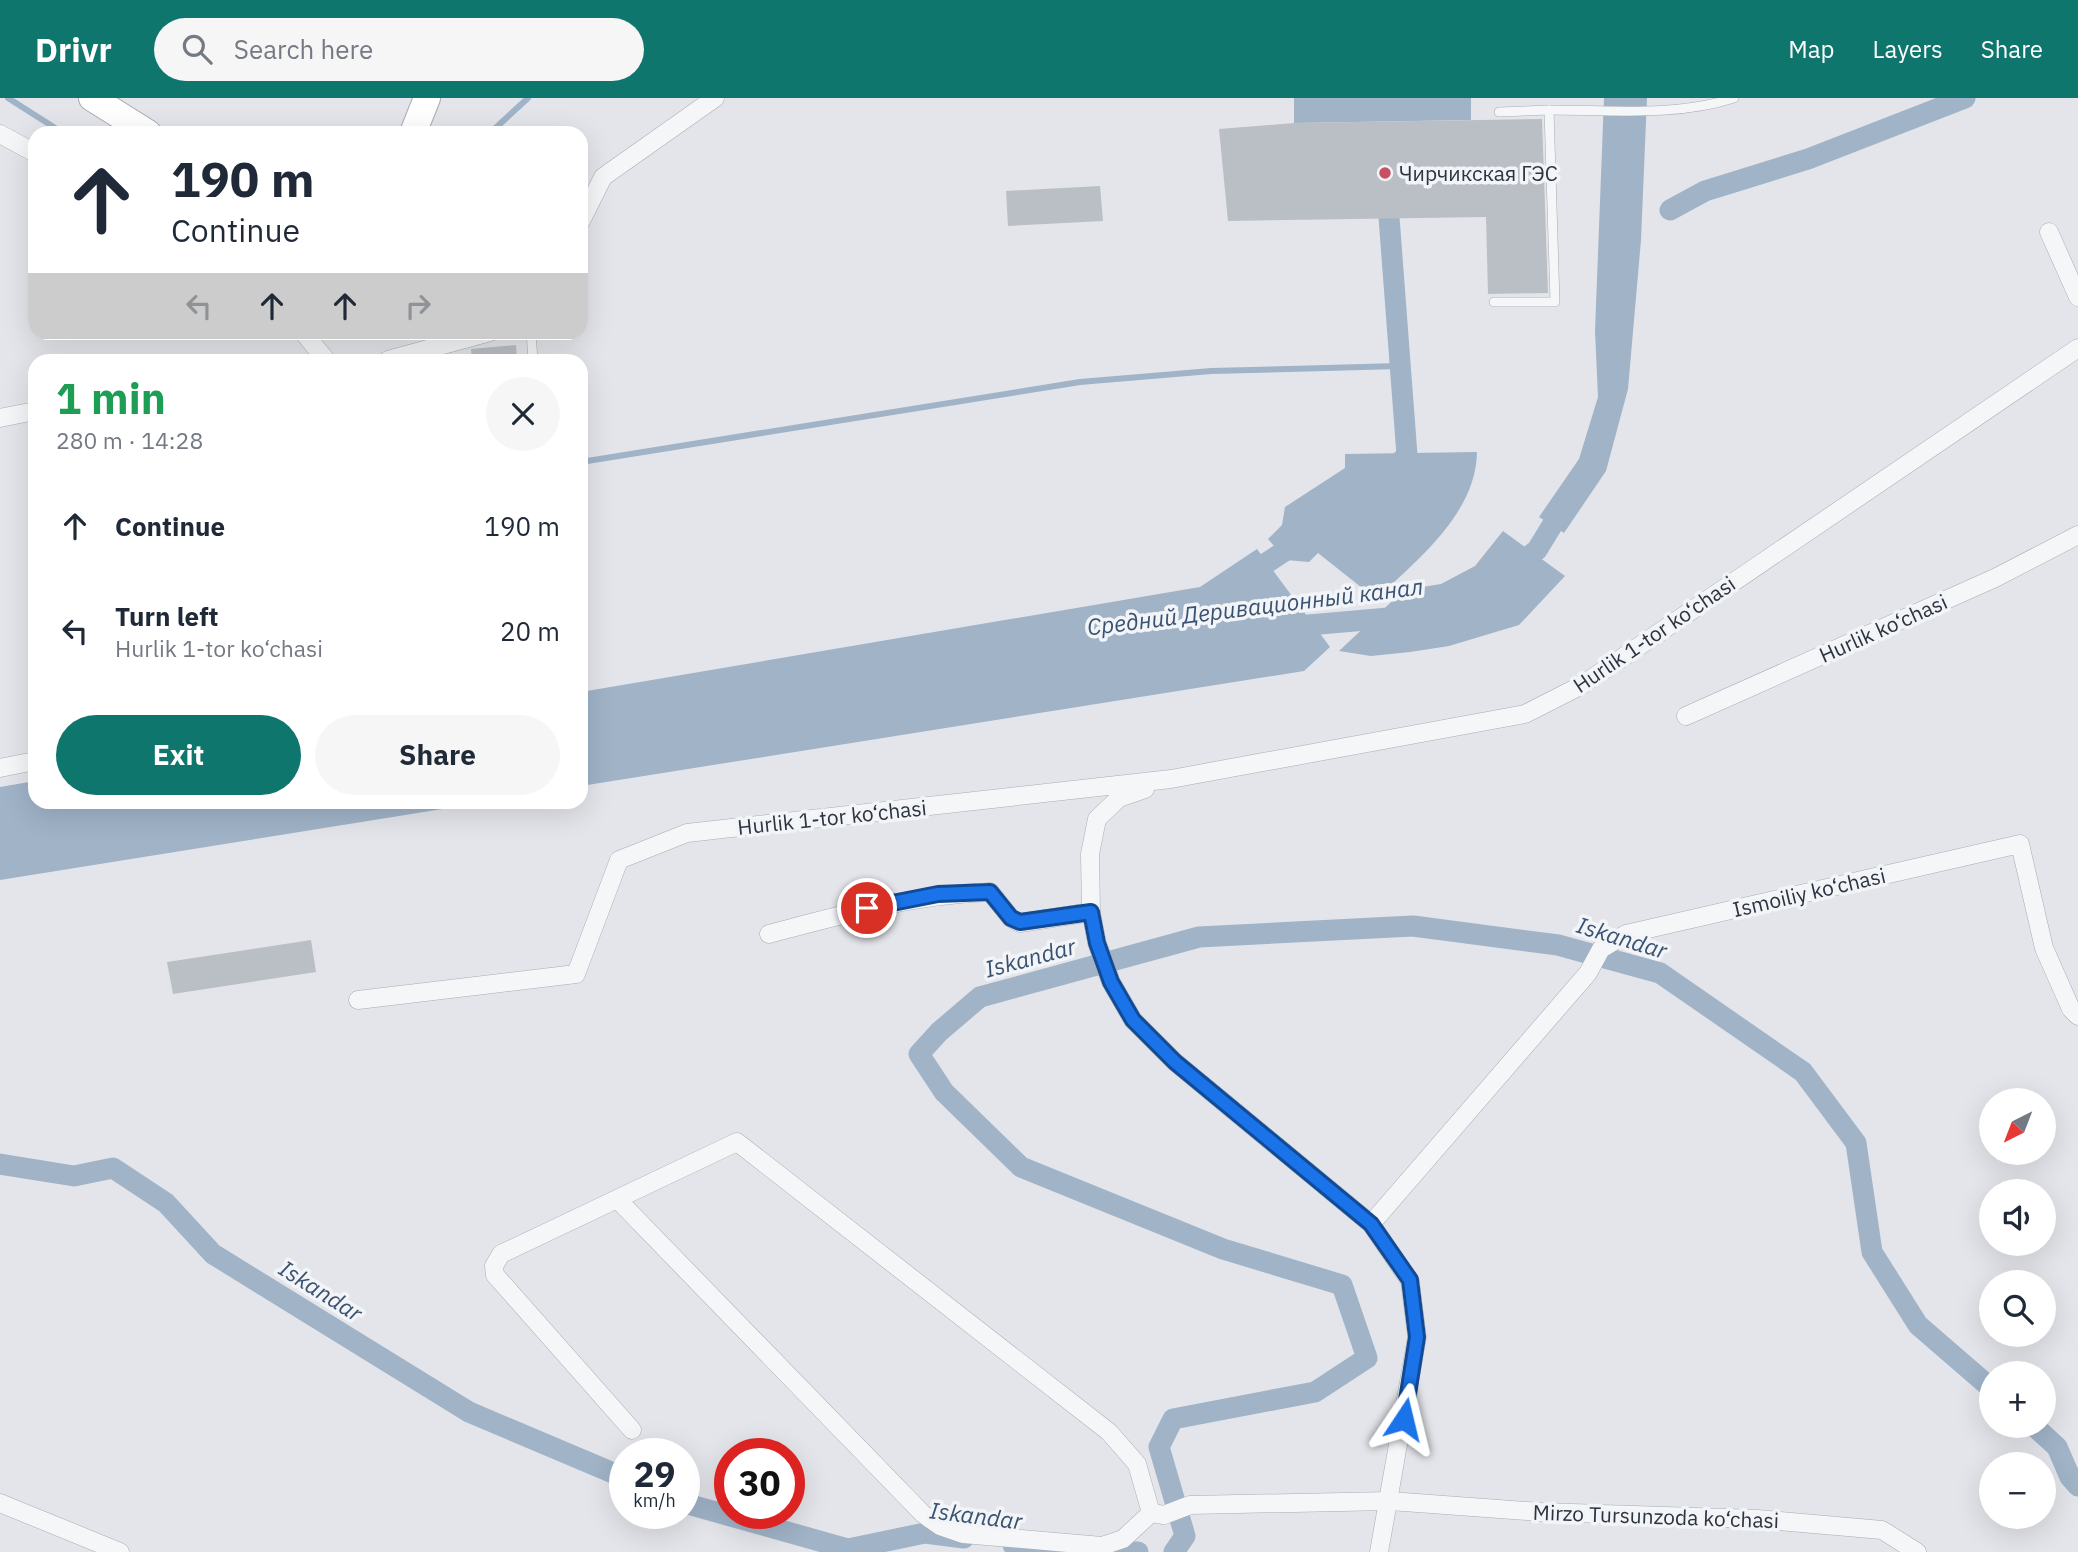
<!DOCTYPE html>
<html lang="en">
<head>
<meta charset="utf-8">
<style>
	body { margin:0; font-family:"IBM Plex Sans",sans-serif; background:#f6f6f7; color:#1f2937; height:100vh; display:flex; flex-direction:column; font-size:26px; white-space:nowrap }
	* { box-sizing:border-box; margin:0 }
	p { font-size:23px; color:#747a83 }
	.icon { flex:none; width:38px; height:38px; fill:none; stroke:currentColor; stroke-width:2; stroke-linecap:round; stroke-linejoin:round }
	.map { position:relative; flex:1; overflow:hidden }
	.sheet { position:absolute; left:28px; top:256px; width:560px; height:455px; display:flex; flex-direction:column; background:#fff; border-radius:21px; box-shadow:0 7px 28px #0002 }
	.sheet>* { flex:none }
	.guide { position:absolute; left:28px; top:28px; width:560px; height:214px; border-radius:21px; box-shadow:0 7px 28px #0002; background:#fff; color:#1f2937; overflow:hidden }
	.needle { width:46px; rotate:222deg }
	.controls { position:absolute; left:1979px; top:990px; display:grid; gap:14px }
	.controls a { display:grid; place-items:center; width:77px; height:77px; border-radius:50%; background:#fff; box-shadow:0 7px 28px #0002; font-size:35px }
	.speed { position:absolute; left:609px; top:1340px; display:flex; gap:14px; font-size:35px; font-weight:700; text-align:center }
	.speed>* { display:grid; place-content:center; width:91px; height:91px; border-radius:50%; background:#fff; box-shadow:0 7px 28px #0002; line-height:1 }
	.speed small { font-size:18px; font-weight:400 }
	.speed .limit { border:10px solid #d22; background:#fff; color:#111 }
	.pin { position:absolute; display:grid; place-items:center; width:60px; height:60px; color:#fff; margin:-30px; border:4px solid #fff; border-radius:50%; box-shadow:0 2px 7px #0007 }
	.me { position:absolute; width:77px; margin:-38px; rotate:10deg; stroke-linejoin:round; filter:drop-shadow(0 0 5px #0008) }
	.turn { display:flex; align-items:center; gap:24px; height:147px; padding:0 28px; font-size:32px }
	.turn .icon { width:91px; height:91px; stroke-width:2.5 }
	.turn b { display:block; font-size:49px; line-height:60px }
	.lanes { display:flex; align-items:center; height:66px; padding:0 28px; background:#0003; justify-content:center; gap:35px; direction:ltr }
	.lanes .off { opacity:.35 }
	.round { display:grid; place-items:center; flex:none; width:74px; height:74px; border-radius:37px; background:#f6f6f7 }
	.headline { display:flex; align-items:center; justify-content:space-between; height:119px; padding:0 28px }
	h1 { font-size:42px; font-weight:800; line-height:52px; color:#1e9e55 }
	.button { display:flex; gap:14px; margin-top:auto; padding:14px 28px }
	.button a { flex:1; height:80px; border-radius:42px; background:#0f766e; color:#fff; font-size:28px; font-weight:800; line-height:80px; text-align:center }
	.button a+a { background:#f6f6f7; color:#1f2937 }
	ul { padding:0; list-style:none }
	li { display:flex; align-items:center; gap:21px; height:105px; padding:0 28px }
	li div { flex:1 }
	li b { display:block; font-size:26px }
	li em { font-style:normal }
	header { display:flex; align-items:center; gap:42px; box-sizing:border-box; height:98px; padding:0 35px; background:#0f766e; color:#fff }
	header strong { font-size:33px }
	nav { display:flex; gap:38px; margin-inline-start:auto; font-size:24px }
	.search { width:490px; height:63px; background:#f6f6f7; display:flex; align-items:center; gap:18px; box-sizing:border-box; padding:0 24px; border-radius:38px; color:#747a83; font-size:26px }
	.map>svg:first-child { display:block }
</style>
</head>
<body>
<header>
<strong>Drivr</strong>
<div class="search"><svg class="icon" aria-label="search" viewBox="0 0 24 24"><circle cx="10" cy="10" r="6"/><path d="M15 15l6 6"/></svg>Search here</div>
<nav><a>Map</a><a>Layers</a><a>Share</a></nav>
</header>
<div class="map">
<svg width="2078" height="1454" viewBox="0 0 2078 1454">
	<rect width="100%" height="100%" fill="#e3e5ea"/>
	<g fill="#a0b3c7">
		<path d="M1294,0H1471V22L1294,25Z"/>
		<path d="M1604,0H1647L1641,142L1628,291L1606,373L1564,435L1539,419L1579,361L1598,299L1595,233Z"/>
		<path d="M1477,354C1476,416 1417,462 1376,501L1318,455L1309,464L1286,462L1268,441L1282,427L1285,409L1345,370V356Z"/>
		<path d="M1503,433L1565,478L1519,527L1449,548L1410,554L1371,558L1339,553L1404,492L1441,486L1475,468Z"/>
		<path d="M1257,451L1330,549L1304,573L581,688V594L1200,489Z"/>
		<path d="M35,683V704H486L0,782V689Z"/>
	</g>
	<g fill="none" stroke-linecap="round" stroke-linejoin="round">
		<g stroke="#a0b3c7" stroke-width="6">
			<path d="M8,0L63,35"/>
			<path d="M490,35L528,0"/>
			<path d="M581,364L1080,284L1211,273L1400,268"/>
		</g>
		<g stroke="#a0b3c7" stroke-width="21">
			<path d="M1387,93L1407,357L1389,375"/>
			<path d="M1670,112L1705,93L1808,61L1965,0"/>
			<path d="M1511,472L1537,452L1567,403"/>
			<path d="M1245,479L1303,441"/>
			<path d="M1286,529L1400,519"/>
			<path d="M0,1066L74,1078L113,1070L166,1105L213,1156L469,1314L625,1380"/>
			<path d="M2034,1328L2057,1349L2070,1379L2078,1388"/>
			<path d="M684,1405L848,1451L925,1435L964,1440"/>
			<path d="M1013,1447L1059,1454"/>
			<path d="M1092,1454H1138"/>
			<path d="M1174,1454L1185,1438L1159,1349L1173,1321L1315,1294L1367,1260L1342,1187L1223,1151L1021,1069L944,994L919,956L939,934L980,899L1199,839L1413,828L1558,847L1660,875L1803,974L1856,1045L1872,1154L1918,1227L1992,1291"/>
		</g>
	</g>
	<g fill="#babfc6">
		<path d="M1542,21L1548,195L1488,196L1486,119L1228,123L1219,31L1294,25Z"/>
		<path d="M1100,88L1103,123L1008,128L1006,93Z"/>
		<path d="M516,247L517,262H472L471,251Z"/>
		<path d="M311,842L316,874L173,896L167,864Z"/>
	</g>
	<g fill="none" stroke-linecap="round" stroke-linejoin="round">
		<g stroke="#a8acb4" stroke-width="10">
			<g id="lane">
				<path d="M1549,12C1609,12 1676,19 1734,0"/>
				<path d="M1494,204H1555L1549,12L1499,14"/>
				<path d="M531,234L533,262"/>
			</g>
		</g>
		<g stroke="#a8acb4" stroke-width="19">
			<g id="street">
				<path d="M0,36L35,55"/>
				<path d="M581,123L603,79L715,0"/>
				<path d="M2049,134L2078,199"/>
				<path d="M303,234L326,262"/>
				<path d="M388,262L490,234"/>
				<path d="M0,320L35,313"/>
				<path d="M1686,618L1995,480L2078,437"/>
				<path d="M0,670L35,663"/>
				<path d="M1145,691L1119,700L1097,721L1090,756L1091,814L1097,845L1111,884L1133,922L1175,964L1371,1126L1410,1183L1417,1239L1379,1454"/>
				<path d="M769,836C844,816 911,797 990,794L1011,820L1020,825L1091,814"/>
				<path d="M358,902L576,876L619,762L687,735L1171,681L1525,616L1582,587L2078,250"/>
				<path d="M619,1103L923,1416L940,1428L963,1436L1102,1448L1123,1441L1151,1415"/>
				<path d="M1371,1126L1588,875L1601,851L1626,836L2020,746L2044,850L2071,911L2078,918"/>
				<path d="M632,1332L495,1177L494,1168L501,1156L737,1044L1109,1334L1137,1366L1151,1415L1164,1417L1190,1407L1390,1403L1541,1414L1757,1421L1882,1432L1917,1454"/>
				<path d="M0,1405L120,1454"/>
			</g>
		</g>
		<g stroke="#a8acb4" stroke-width="28">
			<g id="secondary">
				<path d="M92,0L148,35"/>
				<path d="M413,35L427,0"/>
			</g>
		</g>
		<use href="#lane" stroke="#f5f6f8" stroke-width="9"/>
		<use href="#street" stroke="#f5f6f8" stroke-width="18"/>
		<use href="#secondary" stroke="#fff" stroke-width="26"/>
	</g>
	<g fill="none" stroke-linecap="round" stroke-linejoin="round">
		<g stroke="#114b97" stroke-width="18">
			<path id="route" d="M867,810L938,796L990,794L1011,820L1020,824L1091,814L1097,845L1111,884L1133,922L1175,964L1371,1126L1410,1182L1417,1239L1404,1321"/>
		</g>
		<use href="#route" stroke="#1a73e8" stroke-width="12"/>
	</g>
	<circle fill="#c55163" stroke="#f2f4f7" stroke-width="2.5" cx="1385" cy="75" r="7"/>
	<g text-anchor="middle" dominant-baseline="central" stroke-width="7" stroke-linejoin="round" paint-order="stroke">
		<g font-size="21" fill="#2c3341" stroke="#f2f4f7" text-anchor="start">
			<text x="1399" y="75">Чирчикская ГЭС</text>
		</g>
		<g font-size="21" fill="#2c3341" stroke="#f2f4f7">
			<text transform="translate(1883 530) rotate(-24)">Hurlik ko‘chasi</text>
			<text transform="translate(1654 536) rotate(-34)">Hurlik 1-tor ko‘chasi</text>
			<text transform="translate(832 719) rotate(-6)">Hurlik 1-tor ko‘chasi</text>
			<text transform="translate(1809 794) rotate(-13)">Ismoiliy ko‘chasi</text>
			<text transform="translate(1656 1418) rotate(2)">Mirzo Tursunzoda ko‘chasi</text>
		</g>
		<g font-size="23" font-style="italic" fill="#385272" stroke="#f2f4f7">
			<text transform="translate(1255 508) rotate(-7)">Средний Деривационный канал</text>
			<text transform="translate(1622 839) rotate(17)">Iskandar</text>
			<text transform="translate(1030 859) rotate(-15)">Iskandar</text>
			<text transform="translate(321 1192) rotate(32)">Iskandar</text>
			<text transform="translate(976 1417) rotate(7)">Iskandar</text>
		</g>
	</g>
</svg>
<div class="controls">
<a><svg class="needle" viewBox="-14 -14 28 28"><path d="M0-13l5 13h-10z" fill="#e53935"/><path d="M0 13l5-13h-10z" fill="#747a83"/></svg></a>
<a><svg class="icon" aria-label="sound" viewBox="0 0 24 24"><path d="M4 9h4l5-4v14l-5-4H4zM17 9q2 3 0 6"/></svg></a>
<a><svg class="icon" aria-label="search" viewBox="0 0 24 24"><circle cx="10" cy="10" r="6"/><path d="M15 15l6 6"/></svg></a>
<a>+</a>
<a>−</a>
</div>
<div class="speed"><div>29<small>km/h</small></div><div class="limit">30</div></div>
<div class="pin" style="left:867px;top:810px;background:#d93025"><svg class="icon" aria-label="arrive" viewBox="0 0 24 24"><path d="M6 21V4h12l-3 4 3 4H6"/></svg></div>
<svg class="me" style="left:1404px;top:1321px" viewBox="-20 -20 40 40"><path d="M0-17L14 15 0 8-14 15z" fill="#1a73e8" stroke="#fff" stroke-width="4"/></svg>
<div class="guide">
<div class="turn"><svg class="icon" aria-label="ahead" viewBox="0 0 24 24"><path d="M12 20V5M6 11l6-6 6 6"/></svg><div><b>190 m</b>Continue</div></div>
<div class="lanes"><svg class="icon off" aria-label="left" viewBox="0 0 24 24"><path d="M17 20v-9H6M10 6l-5 5 5 5"/></svg><svg class="icon" aria-label="ahead" viewBox="0 0 24 24"><path d="M12 20V5M6 11l6-6 6 6"/></svg><svg class="icon" aria-label="ahead" viewBox="0 0 24 24"><path d="M12 20V5M6 11l6-6 6 6"/></svg><svg class="icon off" aria-label="right" viewBox="0 0 24 24"><path d="M7 20v-9h11M14 6l5 5-5 5"/></svg></div>
</div>
<section class="sheet">
<div class="headline"><div><h1>1 min</h1><p>280 m · 14:28</p></div><a class="round"><svg class="icon" aria-label="close" viewBox="0 0 24 24"><path d="M6 6l12 12M18 6L6 18"/></svg></a></div>
<ul>
<li><svg class="icon" aria-label="ahead" viewBox="0 0 24 24"><path d="M12 20V5M6 11l6-6 6 6"/></svg><div><b>Continue</b></div><em>190 m</em></li>
<li><svg class="icon" aria-label="left" viewBox="0 0 24 24"><path d="M17 20v-9H6M10 6l-5 5 5 5"/></svg><div><b>Turn left</b><p>Hurlik 1-tor ko‘chasi</p></div><em>20 m</em></li>
</ul>
<div class="button"><a>Exit</a><a>Share</a></div>
</section>
</div>
</body>
</html>
